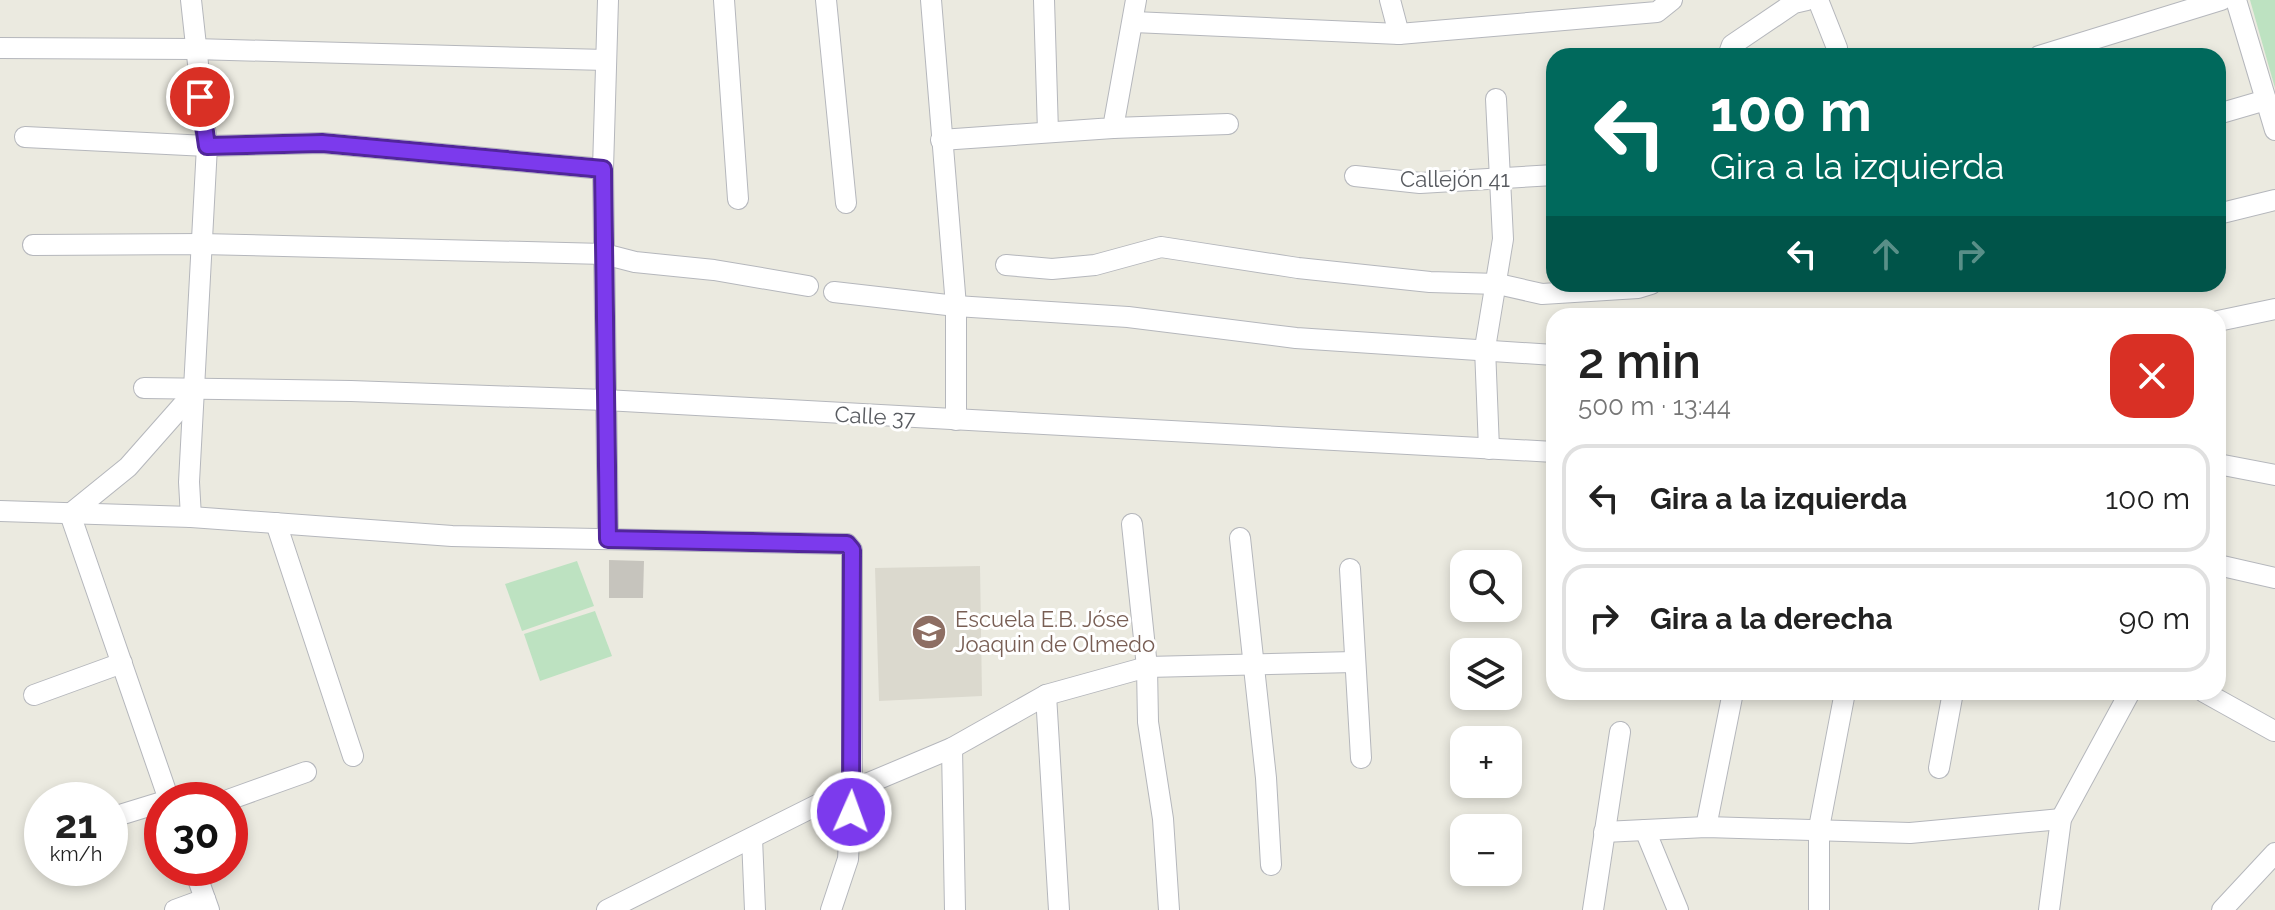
<!DOCTYPE html>
<html lang="es">
<head>
<meta charset="utf-8">
<style>
	body { margin:0; font-family:Raleway,sans-serif; background:#f6f6f6; color:#222; height:100vh; display:flex; flex-direction:column; font-size:30px; white-space:nowrap }
	* { box-sizing:border-box; margin:0 }
	p { font-size:26px; color:#767676 }
	.icon { flex:none; width:44px; height:44px; fill:none; stroke:currentColor; stroke-width:2; stroke-linecap:round; stroke-linejoin:round }
	.map { position:relative; flex:1; overflow:hidden }
	.sheet { position:absolute; left:1546px; top:308px; width:680px; height:392px; display:flex; flex-direction:column; background:#fff; border-radius:24px; box-shadow:0 4px 12px #0003 }
	.sheet>* { flex:none }
	.hud { position:absolute; left:1546px; top:48px; width:680px; height:244px; border-radius:24px; box-shadow:0 4px 12px #0003; background:#00695c; color:#fff; overflow:hidden }
	.tools { position:absolute; left:1450px; top:550px; display:grid; gap:16px }
	.tools a { display:grid; place-items:center; width:72px; height:72px; border-radius:16px; background:#fff; box-shadow:0 4px 12px #0003; font-size:40px }
	.speed { position:absolute; left:24px; top:782px; display:flex; gap:16px; font-size:40px; font-weight:700; text-align:center }
	.speed>* { display:grid; place-content:center; width:104px; height:104px; border-radius:50%; background:#fff; box-shadow:0 4px 12px #0003; line-height:1 }
	.speed small { font-size:20px; font-weight:400 }
	.speed .limit { border:12px solid #d22; background:#fff; color:#111 }
	.pin { position:absolute; display:grid; place-items:center; width:68px; height:68px; color:#fff; margin:-34px; border:4px solid #fff; border-radius:50%; box-shadow:0 2px 8px #0007 }
	.me { position:absolute; width:88px; margin:-44px; rotate:2deg; stroke-linejoin:round; filter:drop-shadow(0 0 6px #0008) }
	.turn { display:flex; align-items:center; gap:28px; height:168px; padding:0 32px; font-size:36px }
	.turn .icon { width:104px; height:104px; stroke-width:2.5 }
	.turn b { display:block; font-size:56px; line-height:68px }
	.lanes { display:flex; align-items:center; height:76px; padding:0 32px; background:#0003; justify-content:center; gap:40px; direction:ltr }
	.lanes .off { opacity:.35 }
	.round { display:grid; place-items:center; flex:none; width:84px; height:84px; border-radius:24px; background:#f6f6f6 }
	.head { display:flex; align-items:center; justify-content:space-between; height:136px; padding:0 32px }
	h1 { font-size:48px; font-weight:600; line-height:60px }
	ul { padding:0; list-style:none }
	li { display:flex; align-items:center; gap:24px; height:108px; margin:0 16px 12px; padding:0 16px; border:4px solid #e0e0e0; border-radius:24px }
	li div { flex:1 }
	li b { display:block; font-size:30px }
	li em { font-style:normal }
	.map>svg:first-child { display:block }
</style>
</head>
<body>
<div class="map">
<svg width="2275" height="910" viewBox="0 0 2275 910">
	<rect width="100%" height="100%" fill="#ebeae0"/>
	<path fill="#dbd9ce" d="M980,566L982,696L879,701L875,568Z"/>
	<g fill="#bde2c1">
		<path d="M2250,0H2275V88Z"/>
		<path d="M577,561L594,606L522,631L505,584Z"/>
		<path d="M595,611L612,656L540,681L524,634Z"/>
	</g>
	<path fill="#c6c4bd" d="M609,560L644,561L643,598H609Z"/>
	<g fill="none" stroke-linecap="round" stroke-linejoin="round">
		<g stroke="#b5b7bc" stroke-width="22">
			<g id="minor">
				<path d="M608,0L603,169L608,539"/>
				<path d="M724,0L738,199"/>
				<path d="M826,0L846,203"/>
				<path d="M931,0L956,306V420"/>
				<path d="M1044,0L1048,132"/>
				<path d="M1390,0L1399,34"/>
				<path d="M1818,0L1837,48"/>
				<path d="M2236,0L2275,130"/>
				<path d="M1134,22L1399,34L1657,12L1672,0"/>
				<path d="M0,48L194,49L606,60"/>
				<path d="M1728,56L1732,45L1794,3L1807,0"/>
				<path d="M2039,56L2221,0"/>
				<path d="M2218,114L2266,100"/>
				<path d="M1113,128L1228,124"/>
				<path d="M25,137L207,146L322,143L603,169"/>
				<path d="M941,140L1113,128L1136,0"/>
				<path d="M1355,176L1420,183L1554,175"/>
				<path d="M2218,214L2275,200"/>
				<path d="M33,245L201,244L604,254L635,262L714,270L808,286"/>
				<path d="M1006,265L1052,269L1095,265L1161,247L1298,268L1430,282L1498,284L1542,294L1638,288L1651,284"/>
				<path d="M834,292L956,306L1128,317L1296,338L1554,355"/>
				<path d="M2218,321L2275,309"/>
				<path d="M144,388L351,391L605,400L1554,452"/>
				<path d="M1489,449L1485,348L1503,239L1496,99"/>
				<path d="M2218,464L2275,475"/>
				<path d="M0,511L191,517L452,536L847,544L852,550V789L848,859L831,910"/>
				<path d="M191,517L189,482L207,146L191,0"/>
				<path d="M276,523L353,756"/>
				<path d="M1132,524L1147,667L1148,722L1163,819L1169,910"/>
				<path d="M1240,538L1266,778L1271,865"/>
				<path d="M2218,565L2275,578"/>
				<path d="M1350,569L1361,758"/>
				<path d="M2204,692L2274,731"/>
				<path d="M34,695L122,663"/>
				<path d="M1046,695L1059,910"/>
				<path d="M952,748L955,910"/>
				<path d="M1939,768L1953,692"/>
				<path d="M169,800L70,514L128,467L196,390"/>
				<path d="M228,800L306,772"/>
				<path d="M110,818L162,802"/>
				<path d="M1706,827L1733,692"/>
				<path d="M1645,830L1678,910"/>
				<path d="M1604,832L1706,827L1910,833L2061,819"/>
				<path d="M752,838L755,910"/>
				<path d="M194,868L209,910"/>
				<path d="M175,910L205,899"/>
				<path d="M607,910L821,803L952,748L1046,695L1147,667L1354,662"/>
				<path d="M1593,910L1620,732"/>
				<path d="M1819,910V828L1845,692"/>
				<path d="M2049,910L2061,819L2130,692"/>
				<path d="M2222,910L2275,853"/>
			</g>
		</g>
		<use href="#minor" stroke="#fff" stroke-width="20"/>
	</g>
	<g fill="none" stroke-linecap="round" stroke-linejoin="round">
		<g stroke="#51269a" stroke-width="20">
			<path id="route" d="M200,97L207,146L322,143L603,169L608,539L847,544L852,550L851,812"/>
		</g>
		<use href="#route" stroke="#7c3aed" stroke-width="14"/>
	</g>
	<defs>
		<g id="school-disc" transform="scale(1.8)"><circle r="9.5" fill="#8d6e63" stroke="#fff"/><path d="M0-5L7-2L0 1L-7-2ZM-4 1L0 2.5L4 1V4Q0 6-4 4Z" fill="#fff"/></g>
	</defs>
	<g fill-rule="evenodd">
		<use href="#school-disc" x="929" y="632"/>
	</g>
	<g text-anchor="middle" dominant-baseline="central" stroke-width="6" stroke-linejoin="round" paint-order="stroke">
		<g font-size="22" fill="#585b60" stroke="#fff">
			<text x="1455" y="179">Callejón 41</text>
			<text transform="translate(875 416) rotate(3)">Calle 37</text>
		</g>
		<g font-size="22" fill="#785e54" stroke="#fff" text-anchor="start">
			<text x="955" y="619">Escuela E.B. Jóse<tspan x="955" dy="25">Joaquin de Olmedo</tspan></text>
		</g>
	</g>
</svg>
<div class="tools">
<a><svg class="icon" aria-label="search" viewBox="0 0 24 24"><circle cx="10" cy="10" r="6"/><path d="M15 15l6 6"/></svg></a>
<a><svg class="icon" aria-label="layers" viewBox="0 0 24 24"><path d="M12 4l9 5-9 5-9-5zM3 14l9 5 9-5"/></svg></a>
<a>+</a>
<a>−</a>
</div>
<div class="speed"><div>21<small>km/h</small></div><div class="limit">30</div></div>
<div class="pin" style="left:200px;top:97px;background:#d93025"><svg class="icon" aria-label="arrive" viewBox="0 0 24 24"><path d="M6 21V4h12l-3 4 3 4H6"/></svg></div>
<svg class="me" style="left:851px;top:812px" viewBox="-20 -20 40 40"><circle r="17" fill="#7c3aed" stroke="#fff" stroke-width="3"/><path d="M0-11L8 9 0 5-8 9z" fill="#fff"/></svg>
<div class="hud">
<div class="turn"><svg class="icon" aria-label="left" viewBox="0 0 24 24"><path d="M17 20v-9H6M10 6l-5 5 5 5"/></svg><div><b>100 m</b>Gira a la izquierda</div></div>
<div class="lanes"><svg class="icon" aria-label="left" viewBox="0 0 24 24"><path d="M17 20v-9H6M10 6l-5 5 5 5"/></svg><svg class="icon off" aria-label="ahead" viewBox="0 0 24 24"><path d="M12 20V5M6 11l6-6 6 6"/></svg><svg class="icon off" aria-label="right" viewBox="0 0 24 24"><path d="M7 20v-9h11M14 6l5 5-5 5"/></svg></div>
</div>
<section class="sheet">
<div class="head"><div><h1>2 min</h1><p>500 m · 13:44</p></div><a class="round" style="background:#d93025;color:#fff"><svg class="icon" aria-label="close" viewBox="0 0 24 24"><path d="M6 6l12 12M18 6L6 18"/></svg></a></div>
<ul>
<li><svg class="icon" aria-label="left" viewBox="0 0 24 24"><path d="M17 20v-9H6M10 6l-5 5 5 5"/></svg><div><b>Gira a la izquierda</b></div><em>100 m</em></li>
<li><svg class="icon" aria-label="right" viewBox="0 0 24 24"><path d="M7 20v-9h11M14 6l5 5-5 5"/></svg><div><b>Gira a la derecha</b></div><em>90 m</em></li>
</ul>
</section>
</div>
</body>
</html>
